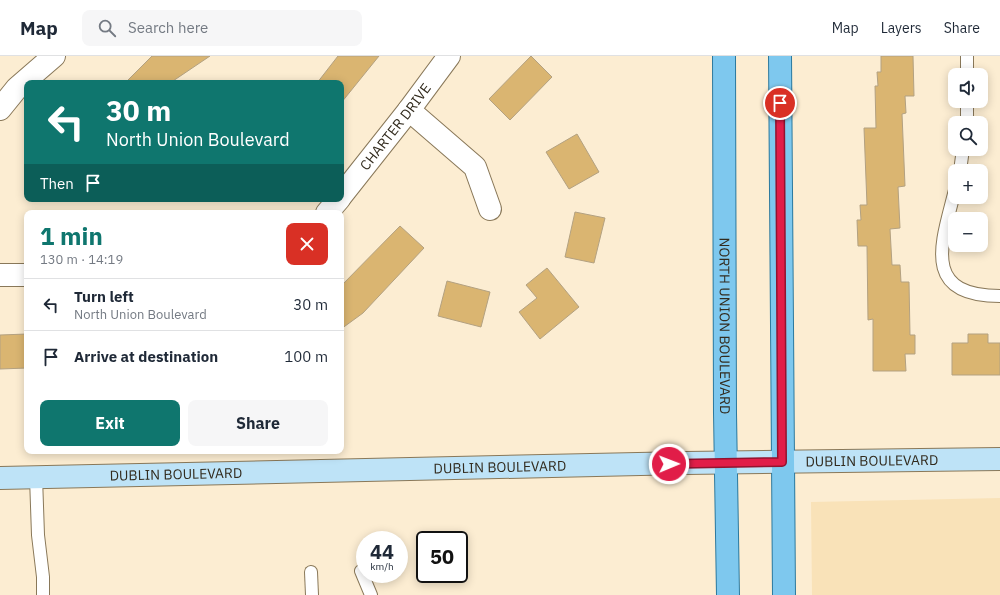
<!DOCTYPE html>
<html lang="en">
<head>
<meta charset="utf-8">
<style>
	body { margin:0; font-family:"IBM Plex Sans",sans-serif; background:#f6f6f7; color:#1f2937; height:100vh; display:flex; flex-direction:column; font-size:15px; white-space:nowrap }
	* { box-sizing:border-box; margin:0 }
	p { font-size:13px; color:#747a83 }
	.icon { flex:none; width:22px; height:22px; fill:none; stroke:currentColor; stroke-width:2; stroke-linecap:round; stroke-linejoin:round }
	.map { position:relative; flex:1; overflow:hidden }
	.details { position:absolute; left:24px; top:154px; width:320px; height:244px; display:flex; flex-direction:column; background:#fff; border-radius:8px; box-shadow:0 2px 10px #0003 }
	.details>* { flex:none }
	.hud { position:absolute; left:24px; top:24px; width:320px; height:122px; border-radius:8px; box-shadow:0 2px 10px #0003; background:#0f766e; color:#fff; overflow:hidden }
	.tools { position:absolute; left:948px; top:12px; display:grid; gap:8px }
	.tools a { display:grid; place-items:center; width:40px; height:40px; border-radius:8px; background:#fff; box-shadow:0 2px 10px #0003; font-size:20px }
	.speed { position:absolute; left:356px; top:475px; display:flex; gap:8px; font-size:20px; font-weight:700; text-align:center }
	.speed>* { display:grid; place-content:center; width:52px; height:52px; border-radius:50%; background:#fff; box-shadow:0 2px 10px #0003; line-height:1 }
	.speed small { font-size:10px; font-weight:400 }
	.speed .limit { border:2px solid #111; border-radius:6px; background:#fff; color:#111 }
	.pin { position:absolute; display:grid; place-items:center; width:34px; height:34px; color:#fff; margin:-17px; border:2px solid #fff; border-radius:50%; box-shadow:0 1px 4px #0007 }
	.me { position:absolute; width:44px; margin:-22px; rotate:89deg; stroke-linejoin:round; filter:drop-shadow(0 0 3px #0008) }
	.turn { display:flex; align-items:center; gap:14px; height:84px; padding:0 16px; font-size:18px }
	.turn .icon { width:52px; height:52px; stroke-width:2.5 }
	.turn b { display:block; font-size:28px; line-height:34px }
	.then { display:flex; align-items:center; height:38px; padding:0 16px; background:#0003; gap:8px; font-size:15px }
	.round { display:grid; place-items:center; flex:none; width:42px; height:42px; border-radius:8px; background:#f6f6f7 }
	.overview { display:flex; align-items:center; justify-content:space-between; height:68px; padding:0 16px }
	h1 { font-size:24px; font-weight:700; line-height:30px; color:#0f766e }
	.cta { display:flex; gap:8px; margin-top:auto; padding:8px 16px }
	.cta a { flex:1; height:46px; border-radius:8px; background:#0f766e; color:#fff; font-size:16px; font-weight:700; line-height:46px; text-align:center }
	.cta a+a { background:#f6f6f7; color:#1f2937 }
	ul { padding:0; list-style:none }
	li { display:flex; align-items:center; gap:12px; height:52px; padding:0 16px; border-top:1px solid #e0e1e3 }
	li div { flex:1 }
	li b { display:block; font-size:15px }
	li em { font-style:normal }
	header { display:flex; align-items:center; gap:24px; box-sizing:border-box; height:56px; padding:0 20px; background:#fff; border-bottom:1px solid #e0e1e3 }
	header strong { font-size:19px }
	nav { display:flex; gap:22px; margin-inline-start:auto; font-size:14px }
	.search { width:280px; height:36px; background:#f6f6f7; display:flex; align-items:center; gap:10px; box-sizing:border-box; padding:0 14px; border-radius:8px; color:#747a83; font-size:15px }
	.map>svg:first-child { display:block }
</style>
</head>
<body>
<header>
<strong>Map</strong>
<div class="search"><svg class="icon" aria-label="search" viewBox="0 0 24 24"><circle cx="10" cy="10" r="6"/><path d="M15 15l6 6"/></svg>Search here</div>
<nav><a>Map</a><a>Layers</a><a>Share</a></nav>
</header>
<div class="map">
<svg width="1000" height="539" viewBox="0 0 1000 539">
	<rect width="100%" height="100%" fill="#fcedd2"/>
	<path fill="#f9e2b8" d="M1000,442V539H812L811,446Z"/>
	<g fill="#dab571" stroke="#b3a181">
		<path d="M152,0H210L170,27H125Z"/>
		<path d="M338,0H379L341,47V27H317Z"/>
		<path d="M531,0L552,21L510,64L489,43Z"/>
		<path d="M881,0H913L914,40H905L906,57L902,58L905,130L898,131L900,172L890,173L892,209H900L901,226H909L910,279H915V298H905L906,315H873V263L868,264L867,190H858L857,164H861L860,149H867L864,72H876L875,30H878L877,16H881Z"/>
		<path d="M577,78L599,116L569,133L546,96Z"/>
		<path d="M575,156L605,162L594,207L565,201Z"/>
		<path d="M400,170L424,192L363,257L341,273V230Z"/>
		<path d="M547,212L579,251L540,283L519,256L537,242L526,229Z"/>
		<path d="M447,225L490,236L481,271L438,260Z"/>
		<path d="M27,278V312L0,313V279Z"/>
		<path d="M968,278H988V287H1000V319H952V287H968Z"/>
	</g>
	<g fill="none" stroke-linecap="round" stroke-linejoin="round">
		<g stroke="#897859" stroke-width="14">
			<g id="lane">
				<path d="M967,19V0"/>
				<path d="M967,67V45"/>
				<path d="M960,115L963,93"/>
				<path d="M955,134C942,186 920,240 1000,240"/>
				<path d="M36,421L38,479L43,521V539"/>
				<path d="M361,515L371,539"/>
				<path d="M311,516L312,539"/>
			</g>
		</g>
		<g stroke="#897859" stroke-width="24">
			<g id="street">
				<path d="M0,53L17,32L54,0"/>
				<path d="M409,54L475,111L490,153"/>
				<path id="s1" d="M341,140L409,54L449,0"/>
				<path d="M327,157L339,143"/>
				<path d="M0,219H27"/>
			</g>
		</g>
		<g stroke="#897859" stroke-width="24">
			<g id="secondary">
				<path id="s2" d="M0,422L685,407L1000,403"/>
			</g>
		</g>
		<g stroke="#2c799e" stroke-width="24">
			<g id="primary">
				<path id="s3" d="M724,0L725,357L728,539"/>
				<path d="M780,0L784,539"/>
			</g>
		</g>
		<use href="#lane" stroke="#fff" stroke-width="12"/>
		<use href="#street" stroke="#fff" stroke-width="22"/>
		<use href="#secondary" stroke="#bee3f7" stroke-width="22"/>
		<use href="#primary" stroke="#7ec8ee" stroke-width="22"/>
	</g>
	<g fill="none" stroke-linecap="round" stroke-linejoin="round">
		<g stroke="#92132f" stroke-width="10">
			<path id="route" d="M669,408L782,406L780,47"/>
		</g>
		<use href="#route" stroke="#e11d48" stroke-width="7"/>
	</g>
	<g text-anchor="middle" dominant-baseline="central" stroke-width="3.5" stroke-linejoin="round" paint-order="stroke">
		<g font-size="14" fill="#322b1e" stroke="#fcfcfc">
			<text stroke="none"><textPath href="#s1" startOffset="88">CHARTER DRIVE</textPath></text>
			<text stroke="none"><textPath href="#s3" startOffset="270">NORTH UNION BOULEVARD</textPath></text>
			<text stroke="none"><textPath href="#s2" startOffset="872">DUBLIN BOULEVARD</textPath></text>
			<text stroke="none"><textPath href="#s2" startOffset="500">DUBLIN BOULEVARD</textPath></text>
			<text stroke="none"><textPath href="#s2" startOffset="176">DUBLIN BOULEVARD</textPath></text>
		</g>
	</g>
</svg>
<div class="tools">
<a><svg class="icon" aria-label="sound" viewBox="0 0 24 24"><path d="M4 9h4l5-4v14l-5-4H4zM17 9q2 3 0 6"/></svg></a>
<a><svg class="icon" aria-label="search" viewBox="0 0 24 24"><circle cx="10" cy="10" r="6"/><path d="M15 15l6 6"/></svg></a>
<a>+</a>
<a>−</a>
</div>
<div class="speed"><div>44<small>km/h</small></div><div class="limit">50</div></div>
<div class="pin" style="left:780px;top:47px;background:#d93025"><svg class="icon" aria-label="arrive" viewBox="0 0 24 24"><path d="M6 21V4h12l-3 4 3 4H6"/></svg></div>
<svg class="me" style="left:669px;top:408px" viewBox="-20 -20 40 40"><circle r="17" fill="#e11d48" stroke="#fff" stroke-width="3"/><path d="M0-11L8 9 0 5-8 9z" fill="#fff"/></svg>
<div class="hud">
<div class="turn"><svg class="icon" aria-label="left" viewBox="0 0 24 24"><path d="M17 20v-9H6M10 6l-5 5 5 5"/></svg><div><b>30 m</b>North Union Boulevard</div></div>
<div class="then">Then<svg class="icon" aria-label="arrive" viewBox="0 0 24 24"><path d="M6 21V4h12l-3 4 3 4H6"/></svg></div>
</div>
<section class="details">
<div class="overview"><div><h1>1 min</h1><p>130 m · 14:19</p></div><a class="round" style="background:#d93025;color:#fff"><svg class="icon" aria-label="close" viewBox="0 0 24 24"><path d="M6 6l12 12M18 6L6 18"/></svg></a></div>
<ul>
<li><svg class="icon" aria-label="left" viewBox="0 0 24 24"><path d="M17 20v-9H6M10 6l-5 5 5 5"/></svg><div><b>Turn left</b><p>North Union Boulevard</p></div><em>30 m</em></li>
<li><svg class="icon" aria-label="arrive" viewBox="0 0 24 24"><path d="M6 21V4h12l-3 4 3 4H6"/></svg><div><b>Arrive at destination</b></div><em>100 m</em></li>
</ul>
<div class="cta"><a>Exit</a><a>Share</a></div>
</section>
</div>
</body>
</html>
